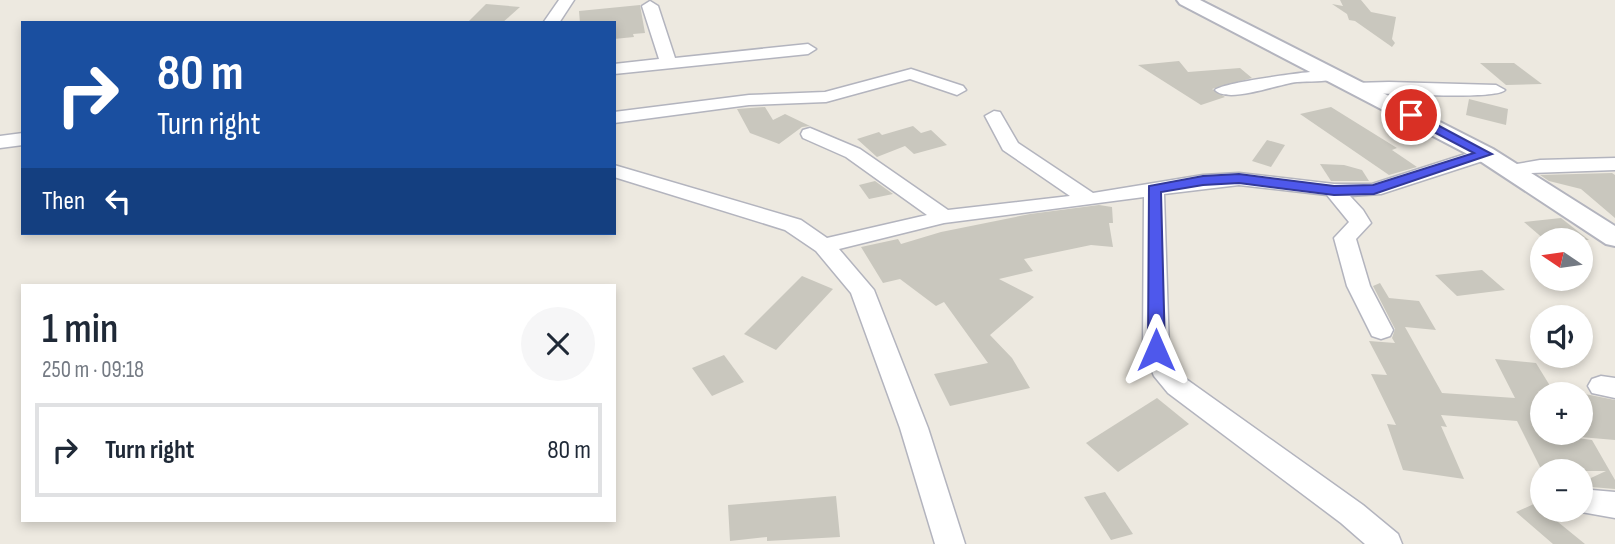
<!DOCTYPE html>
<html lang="en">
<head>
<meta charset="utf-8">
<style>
	body { margin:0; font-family:"Sofia Sans Condensed",sans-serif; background:#f6f6f7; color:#1f2937; height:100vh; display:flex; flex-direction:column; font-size:26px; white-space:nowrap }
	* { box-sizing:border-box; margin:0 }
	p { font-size:23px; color:#747a83 }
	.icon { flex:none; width:38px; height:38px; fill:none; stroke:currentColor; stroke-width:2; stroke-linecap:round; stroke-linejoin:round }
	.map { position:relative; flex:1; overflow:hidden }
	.details { position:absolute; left:21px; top:284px; width:595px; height:238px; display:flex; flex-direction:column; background:#fff; border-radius:0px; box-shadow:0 4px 10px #0003 }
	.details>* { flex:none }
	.banner { position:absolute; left:21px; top:21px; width:595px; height:214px; border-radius:0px; box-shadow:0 4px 10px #0003; background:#1a4fa0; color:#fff; overflow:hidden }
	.needle { width:46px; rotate:283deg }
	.fabs { position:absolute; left:1530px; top:228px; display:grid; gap:14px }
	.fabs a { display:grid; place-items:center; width:63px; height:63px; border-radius:50%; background:#fff; box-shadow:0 4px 10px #0003; font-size:35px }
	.pin { position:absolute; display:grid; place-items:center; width:60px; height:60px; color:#fff; margin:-30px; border:4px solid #fff; border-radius:50%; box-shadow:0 2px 7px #0007 }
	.me { position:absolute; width:77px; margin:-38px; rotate:0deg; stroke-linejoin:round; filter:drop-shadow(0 0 5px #0008) }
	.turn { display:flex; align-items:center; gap:24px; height:147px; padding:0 21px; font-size:32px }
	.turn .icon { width:91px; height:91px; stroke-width:2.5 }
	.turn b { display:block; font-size:49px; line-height:60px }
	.then { display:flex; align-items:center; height:66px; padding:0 21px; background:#0003; gap:14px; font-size:26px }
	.round { display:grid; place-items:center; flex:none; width:74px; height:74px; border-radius:37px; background:#f6f6f7 }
	.overview { display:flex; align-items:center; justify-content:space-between; height:119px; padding:0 21px }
	h1 { font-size:42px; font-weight:600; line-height:52px }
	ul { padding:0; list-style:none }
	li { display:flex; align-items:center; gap:21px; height:94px; margin:0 14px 10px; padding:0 7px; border:4px solid #e0e1e3; border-radius:0px }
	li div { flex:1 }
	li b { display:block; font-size:26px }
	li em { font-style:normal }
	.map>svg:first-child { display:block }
</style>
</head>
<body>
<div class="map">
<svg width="1615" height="544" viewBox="0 0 1615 544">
	<rect width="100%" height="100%" fill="#ede9e0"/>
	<g fill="#c9c7be">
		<path d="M1340,0H1361L1371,12L1396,17L1392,39L1395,43L1392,47L1355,21L1349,20L1347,14L1332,4L1343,6Z"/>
		<path d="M486,4L520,7L502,23H467Z"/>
		<path d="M640,5L645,33L633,34L634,37L614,39V23H580L579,11Z"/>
		<path d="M1179,61L1188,72L1240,68L1252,78L1212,89L1225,97L1201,105L1138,65Z"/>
		<path d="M1480,63H1514L1542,84L1506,85Z"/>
		<path d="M1469,99L1508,109L1506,125L1466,115Z"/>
		<path d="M765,107L773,120L785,114L810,126L802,127L779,144L750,133L737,109Z"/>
		<path d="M1331,107L1397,148L1392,150L1417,167L1389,175L1300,114Z"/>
		<path d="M913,126L921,133L931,130L947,145L914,154L905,146L877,157L857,139L879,132L882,135Z"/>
		<path d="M1267,140L1285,145L1271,167L1252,161Z"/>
		<path d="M1320,164L1344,165L1362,170L1369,181H1331Z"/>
		<path d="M1612,173L1615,175V218L1581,189L1549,181L1540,175Z"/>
		<path d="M875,181L893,194L869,199L859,185Z"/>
		<path d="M1099,205L1112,207L1113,223H1109L1113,247L1091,245L1024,259L1033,271L999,279L1034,297L990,335L1012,358L1030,388L950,406L934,374L988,363L944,302L936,306L900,279L883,283L861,247L898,239L901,244L941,232L1030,214Z"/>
		<path d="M1561,218L1589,240H1545L1524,222Z"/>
		<path d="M1482,270L1505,290L1457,296L1435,275Z"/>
		<path d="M802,276L833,289L776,350L744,334Z"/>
		<path d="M1380,283L1389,298L1419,301L1436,330L1405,327L1442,393L1515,398L1495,359L1536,363L1555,394H1542V433L1592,440L1615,480V489L1580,486V483L1606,471H1542L1517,421L1441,415L1447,427L1441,426L1464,479L1403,470L1387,424L1396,425L1371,374L1387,375L1369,341L1395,343L1392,338L1395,329L1373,286Z"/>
		<path d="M724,355L744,382L712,396L692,368Z"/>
		<path d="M1580,393L1615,400V440L1580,437Z"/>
		<path d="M1157,398L1189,424L1118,472L1086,443Z"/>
		<path d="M1105,492L1133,534L1111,540L1084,497Z"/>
		<path d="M836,496L840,537L767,541V537L730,541L728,505Z"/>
		<path d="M1536,503L1542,509L1585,544H1553L1516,512Z"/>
	</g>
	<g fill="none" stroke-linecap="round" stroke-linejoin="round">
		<g stroke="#b3b4be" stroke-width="3">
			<g id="minor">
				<path d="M559,0H574L559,23H543Z"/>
				<path d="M650,1L658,6L675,58L808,44L816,49L808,54L614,74V64L659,59L642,6Z"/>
				<path d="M911,69L963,86L966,90L957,95L910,79L826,102L749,105L614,123V112L749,95L825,92Z"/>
				<path d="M1330,70L1336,71L1339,75L1336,79C1323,82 1310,81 1297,82C1278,84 1228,104 1215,90C1223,82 1313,71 1330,70Z"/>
				<path d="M1389,82L1496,85L1505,90C1495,101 1378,92 1354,93L1345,88L1354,83Z"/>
				<path d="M994,111L1000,112L1018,143L1093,193L1203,175L1239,173L1334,184H1372L1478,150H1492L1495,154L1492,158L1381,194L1350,196L1363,210L1371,223L1356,239L1370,286L1393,330L1390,336L1381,339L1372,336L1347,286L1334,238L1349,222L1327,195L1239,185L1164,194L1169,350L1174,365L1186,379L1363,505L1398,534L1402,544H1365L1341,523L1168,393L1154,376L1143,350L1144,197L944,223L839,249L874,290L928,428L965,544H935L900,428L851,293L816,251L785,230L614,177V165L801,220L827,238L927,215L846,157L803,138L801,134L803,130L810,128L860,149L948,210L1070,196L1003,150L985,116Z"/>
				<path d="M23,133V145L0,148V136Z"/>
				<path d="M1615,158V170L1505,174L1502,170L1505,166L1540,160Z"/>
				<path d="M1601,376L1615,378V398L1592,393L1588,386L1592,379Z"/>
				<path d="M1580,489L1615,492V518L1570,510L1580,509Z"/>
			</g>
		</g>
		<g stroke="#b3b4be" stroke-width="4">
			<path id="tertiary" d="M1177,0H1200L1493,149L1615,226V246L1606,244L1477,159L1180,4Z"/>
		</g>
		<use href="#minor" fill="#fff" fill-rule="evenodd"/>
		<use href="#tertiary" fill="#fff" fill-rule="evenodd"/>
	</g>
	<path fill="#4e58ec" stroke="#333999" stroke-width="2" d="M1411,111L1492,154L1374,194L1334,195L1239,183L1203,185L1161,192L1165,350L1163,354H1150L1148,350L1149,186L1203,176L1239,174L1334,186L1373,185L1474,153L1407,118L1405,115Z"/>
</svg>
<div class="fabs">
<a><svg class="needle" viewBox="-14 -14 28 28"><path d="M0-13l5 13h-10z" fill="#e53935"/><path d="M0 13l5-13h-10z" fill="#747a83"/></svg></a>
<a><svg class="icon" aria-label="sound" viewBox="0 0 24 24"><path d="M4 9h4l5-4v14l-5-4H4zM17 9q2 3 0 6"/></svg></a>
<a>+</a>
<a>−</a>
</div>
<div class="pin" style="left:1411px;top:115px;background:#d93025"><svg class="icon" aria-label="arrive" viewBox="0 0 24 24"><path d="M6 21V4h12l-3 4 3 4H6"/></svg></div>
<svg class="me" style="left:1156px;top:350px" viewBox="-20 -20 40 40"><path d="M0-17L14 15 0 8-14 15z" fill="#4e58ec" stroke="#fff" stroke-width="4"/></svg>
<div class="banner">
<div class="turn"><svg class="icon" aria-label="right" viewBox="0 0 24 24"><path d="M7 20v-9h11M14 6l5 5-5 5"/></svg><div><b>80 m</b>Turn right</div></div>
<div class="then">Then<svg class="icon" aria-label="left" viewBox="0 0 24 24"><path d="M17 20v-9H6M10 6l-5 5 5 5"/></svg></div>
</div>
<section class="details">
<div class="overview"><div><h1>1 min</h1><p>250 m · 09:18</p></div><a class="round"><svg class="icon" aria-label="close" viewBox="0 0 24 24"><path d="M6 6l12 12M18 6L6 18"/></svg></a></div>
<ul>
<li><svg class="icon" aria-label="right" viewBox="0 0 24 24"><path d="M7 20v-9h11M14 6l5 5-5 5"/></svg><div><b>Turn right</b></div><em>80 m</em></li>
</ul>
</section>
</div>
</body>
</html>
